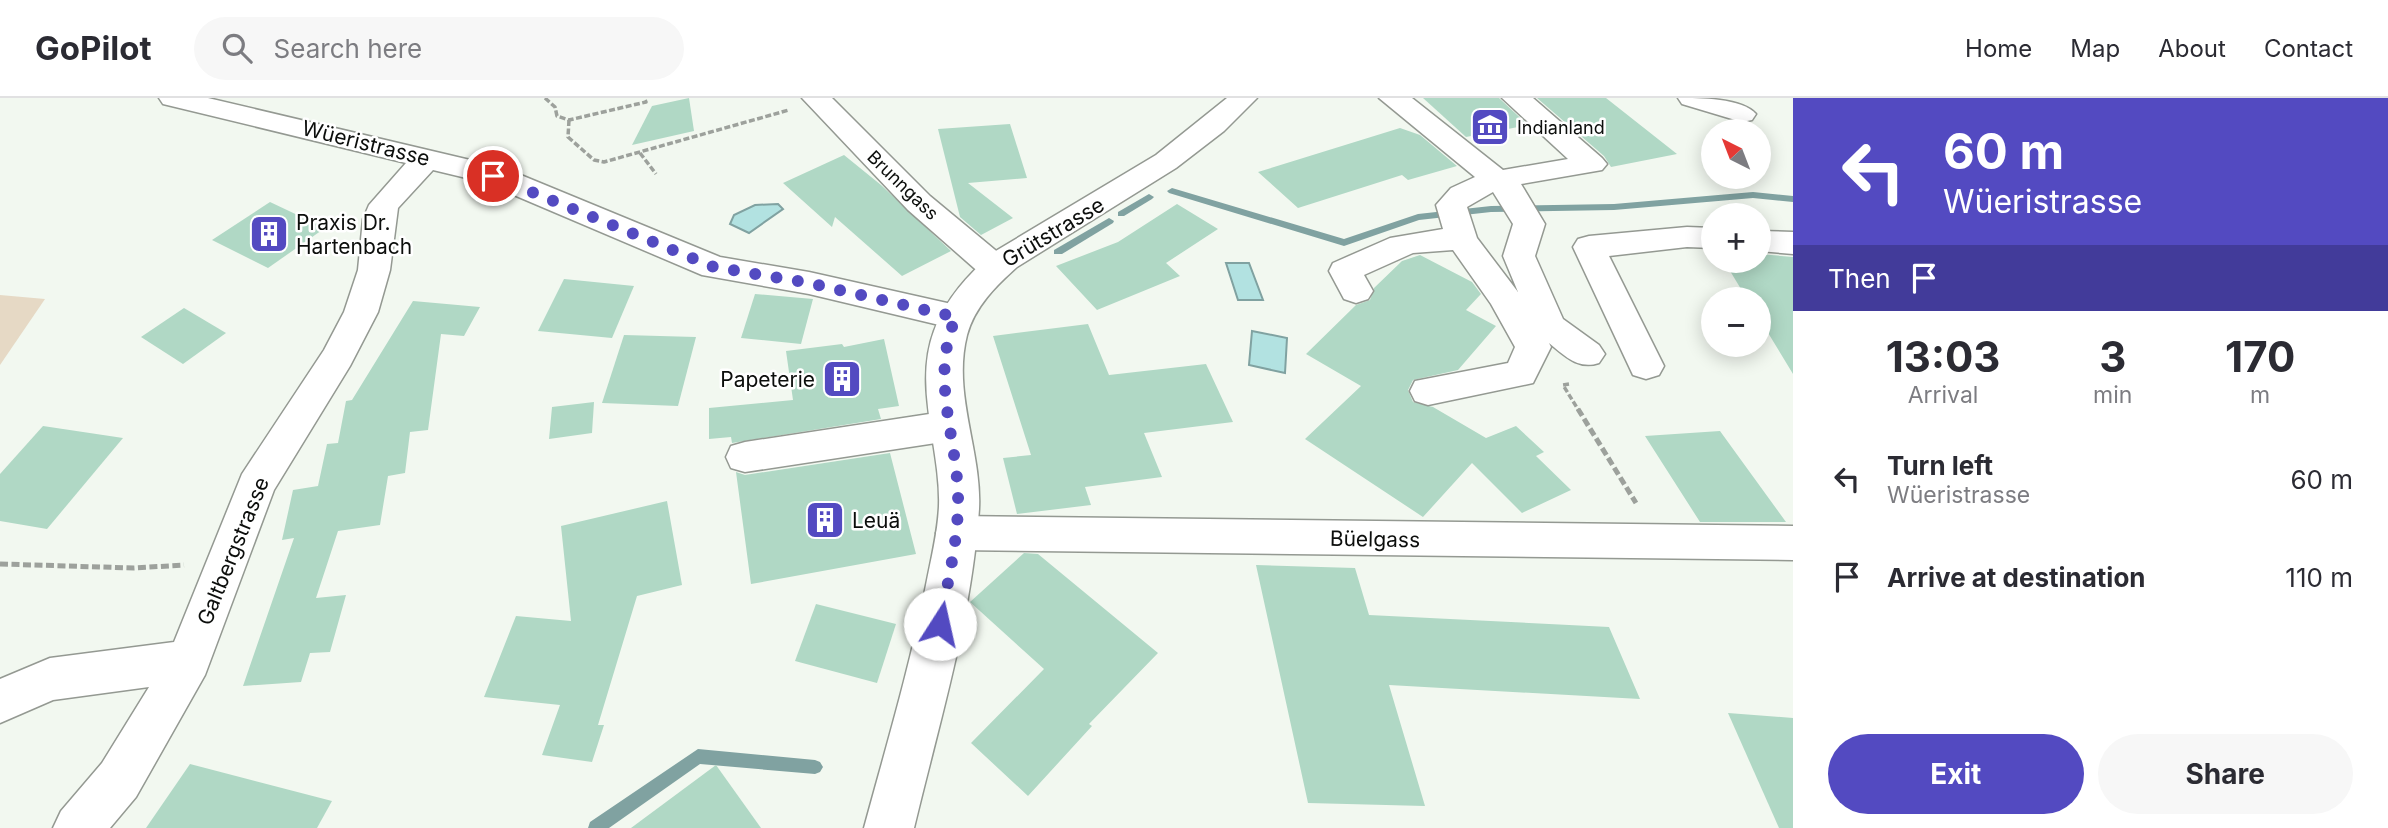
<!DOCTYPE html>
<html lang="en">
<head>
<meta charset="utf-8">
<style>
	body { margin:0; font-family:Inter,sans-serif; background:#f7f7f7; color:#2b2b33; height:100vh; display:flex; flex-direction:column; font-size:26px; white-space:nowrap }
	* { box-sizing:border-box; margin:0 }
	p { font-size:23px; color:#7c7c81 }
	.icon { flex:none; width:38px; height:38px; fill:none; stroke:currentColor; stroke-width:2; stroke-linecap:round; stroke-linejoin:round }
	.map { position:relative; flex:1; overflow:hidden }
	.side { display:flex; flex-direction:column; background:#fff; width:595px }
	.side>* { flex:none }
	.banner { background:#534ac1; color:#fff; overflow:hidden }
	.needle { width:46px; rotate:318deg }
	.tools { position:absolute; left:1701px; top:21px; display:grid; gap:14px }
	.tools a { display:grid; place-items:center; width:70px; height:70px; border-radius:50%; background:#fff; box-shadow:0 4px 18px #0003; font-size:35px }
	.pin { position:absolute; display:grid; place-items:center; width:60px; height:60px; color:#fff; margin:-30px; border:4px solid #fff; border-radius:50%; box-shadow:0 2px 7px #0007 }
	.me { position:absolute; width:77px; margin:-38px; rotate:10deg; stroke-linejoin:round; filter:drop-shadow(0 0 5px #0008) }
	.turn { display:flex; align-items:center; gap:24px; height:147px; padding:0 35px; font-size:32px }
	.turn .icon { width:91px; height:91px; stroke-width:2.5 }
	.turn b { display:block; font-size:49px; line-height:60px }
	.then { display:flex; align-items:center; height:66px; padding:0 35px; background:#0003; gap:14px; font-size:26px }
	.eta { display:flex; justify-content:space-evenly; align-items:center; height:119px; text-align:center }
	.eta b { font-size:42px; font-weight:700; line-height:49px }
	.cta { display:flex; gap:14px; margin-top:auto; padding:14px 35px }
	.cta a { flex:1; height:80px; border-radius:42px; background:#534ac1; color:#fff; font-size:28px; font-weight:700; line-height:80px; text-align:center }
	.cta a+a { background:#f7f7f7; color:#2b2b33 }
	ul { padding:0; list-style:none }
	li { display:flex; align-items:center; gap:21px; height:98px; padding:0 35px }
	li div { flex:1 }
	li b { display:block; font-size:26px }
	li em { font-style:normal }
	header { display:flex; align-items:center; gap:42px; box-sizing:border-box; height:98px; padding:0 35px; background:#fff; border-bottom:2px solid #e1e1e2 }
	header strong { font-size:33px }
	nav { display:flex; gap:38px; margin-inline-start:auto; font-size:24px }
	.search { width:490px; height:63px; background:#f7f7f7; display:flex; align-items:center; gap:18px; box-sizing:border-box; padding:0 24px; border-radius:38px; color:#7c7c81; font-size:26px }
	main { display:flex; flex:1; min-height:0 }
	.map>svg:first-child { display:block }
</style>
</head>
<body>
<header>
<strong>GoPilot</strong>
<div class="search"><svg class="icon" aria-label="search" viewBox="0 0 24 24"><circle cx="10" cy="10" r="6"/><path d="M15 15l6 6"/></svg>Search here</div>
<nav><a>Home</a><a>Map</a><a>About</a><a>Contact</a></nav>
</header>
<main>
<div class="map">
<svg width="1793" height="730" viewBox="0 0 1793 730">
	<rect width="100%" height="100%" fill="#f2f8f0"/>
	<path fill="#e6d9c5" d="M0,197L45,201L0,267Z"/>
	<g fill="#b2e2e1" stroke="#80a2a1" stroke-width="2">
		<path d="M778,106L783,111L749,135L730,126L734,117L755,107Z"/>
		<path d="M1226,165H1249L1263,202H1238Z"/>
		<path d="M1252,233L1287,240L1285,275L1249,267Z"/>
	</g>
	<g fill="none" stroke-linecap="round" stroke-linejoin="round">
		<g fill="#80a2a1" fill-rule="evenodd">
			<path d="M1172,90L1344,141L1418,116L1491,108L1614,106L1753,94L1793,98V104L1753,100L1614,112L1491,114L1419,122L1344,148L1169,95L1167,93Z"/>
			<path d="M1149,96L1154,99L1152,101L1124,118H1118V114Z"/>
			<path d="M1109,120L1114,123L1113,125L1062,156H1054V152Z"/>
			<path d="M698,651L815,662L820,664L823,669L820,674L815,676L700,666L609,730H588L590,724Z"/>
		</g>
	</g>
	<g fill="#b0d8c5">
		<path d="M689,0L694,33L632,47L652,8Z"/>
		<path d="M1423,0H1499L1528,27L1466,39Z"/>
		<path d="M1537,0H1606L1677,56L1611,69L1604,58Z"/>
		<path d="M1010,26L1027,80L968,85L1013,120L981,137L960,119L938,31Z"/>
		<path d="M1400,30L1420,37L1457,68L1408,82L1402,77L1298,110L1258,74Z"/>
		<path d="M844,57L881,87L951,153L902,178L835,119L832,129L783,85Z"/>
		<path d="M270,104L325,130L268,170L212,142Z"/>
		<path d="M1177,106L1218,131L1166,165L1180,178L1097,212L1056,168L1118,144Z"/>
		<path d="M1759,156L1793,159V276L1759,220V201H1747L1724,163H1759Z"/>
		<path d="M1420,157L1472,184L1481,196L1466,212L1496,228L1458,272L1413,282L1408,292L1413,304L1433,309L1486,340L1516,328L1544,354L1536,358L1571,392L1522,415L1472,365L1423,419L1305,341L1361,288L1306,256L1356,207L1370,202L1374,190L1402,163Z"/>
		<path d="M564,181L634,188L612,240L538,233Z"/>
		<path d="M755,196L813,201L801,246L741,240Z"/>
		<path d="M413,203L480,209L464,238L441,236L428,332L410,334L405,375L388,378L380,427L338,433L316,500L346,497L330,554L310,555L301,584L243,588L294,440L282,442L293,392L318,388L327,346L338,345L346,303L352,302Z"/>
		<path d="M184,210L226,235L183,266L141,239Z"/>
		<path d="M1088,226L1109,277L1206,266L1233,324L1144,335L1162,379L1085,389L1091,407L1017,416L1003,360L1031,357L993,238Z"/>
		<path d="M624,237L696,239L678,308L602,305Z"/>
		<path d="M884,241L899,308L878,311L881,321L732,345L731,339L709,341V310L793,302L786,253L842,246L844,249Z"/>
		<path d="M594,304L592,335L549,341L552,309Z"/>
		<path d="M43,328L123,340L47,431L0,423V376Z"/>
		<path d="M1720,333L1741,362L1786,424H1700L1645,338Z"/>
		<path d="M890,355L916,456L751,486L736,374L745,377Z"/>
		<path d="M667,403L682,487L637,498L598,627H604L592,664L542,657L560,607L484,599L516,518L571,523L561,428Z"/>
		<path d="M1024,455L1038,456L1158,555L1089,626L1092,628L1028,698L971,645L1044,571L970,504Z"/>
		<path d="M1256,467L1355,470L1369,517L1609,529L1640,601L1389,587L1425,708L1308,705Z"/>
		<path d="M816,506L896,526L877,585L795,563Z"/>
		<path d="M1728,615L1793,620V730H1779Z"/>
		<path d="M190,666L332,703L317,730H146Z"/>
		<path d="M716,667L761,730H631Z"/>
	</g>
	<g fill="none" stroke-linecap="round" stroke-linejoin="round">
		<g stroke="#949992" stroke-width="3">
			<g id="minor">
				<path d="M159,0H208L504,70L720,159L809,174L956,207L968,210L973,219L968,228L956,231L809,196L702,177L483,84L433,72L398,110L390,172L378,214L350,268L274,392L205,577L136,699L110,730H53L61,713L102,665L149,589L53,602L0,625V581L50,560L174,544L242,376L324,252L344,214L358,172L363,121L369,107L406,65L163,6Z"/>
				<path d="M802,0H832L930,98L1006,161L1010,169L1006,177L994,180L982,177L908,112Z"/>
				<path d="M1379,0H1412L1503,72L1568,61L1502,0H1533L1602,60L1607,66L1602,72L1521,86L1545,126L1535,158L1563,221L1599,247L1605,256L1599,265C1578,272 1565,258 1549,245L1551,249L1533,285L1428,307L1415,303L1410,293L1415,283L1508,265L1515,249L1491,206L1453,152L1413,155L1364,177L1373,193L1368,201L1356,205L1344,201L1329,173L1333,165L1390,140L1443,131L1436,107L1451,90L1475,79ZM1493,94L1513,126L1503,158L1518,194L1477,140L1467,109Z"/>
				<path d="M1678,0C1700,0 1742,0 1756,16L1752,22L1742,24L1682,6Z"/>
				<path d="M1687,129L1713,130V150L1687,149L1609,158L1664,268L1659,277L1646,281L1633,277L1573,149L1578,141L1589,138Z"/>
				<path d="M1759,133L1793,134V156L1759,153Z"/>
				<path d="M949,313L962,318L968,328L962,338L949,343L745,374L731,370L726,359L731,348L745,344Z"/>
				<path d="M956,418L1793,428V462L956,452L942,447L936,435L942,423Z"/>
			</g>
		</g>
		<g stroke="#949992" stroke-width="3">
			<path id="major" d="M1227,0H1257L1224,33L1176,70L1017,169C996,188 975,208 967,237C952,296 982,353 979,411C972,519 939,625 914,730H864C886,649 910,569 926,487C931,461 938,434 939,408C941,351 913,289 934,233C946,200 969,176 994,154L1156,57Z"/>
		</g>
		<g stroke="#9da19c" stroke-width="3.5" stroke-dasharray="6 2.5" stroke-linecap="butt">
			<path d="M545,0L555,9L557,18L569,22L646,4L644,0"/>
			<path d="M569,22L568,39L594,62L604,64L789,12"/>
			<path d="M640,55L656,76"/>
			<path d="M1569,286L1563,287L1579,313"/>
		</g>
		<g stroke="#9da19c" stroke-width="5" stroke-dasharray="8 3.5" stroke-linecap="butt">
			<path d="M1578,311L1636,405"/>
			<path d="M0,466L134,470L184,467"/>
		</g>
		<use href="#minor" fill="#fff" fill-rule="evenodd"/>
		<use href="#major" fill="#fff" fill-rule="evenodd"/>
	</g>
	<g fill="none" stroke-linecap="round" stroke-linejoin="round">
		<path stroke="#534ac1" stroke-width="12" stroke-dasharray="0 21.6" d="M493,78L714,169L809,185L956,219C928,282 960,344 958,409C957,448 947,487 940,526"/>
	</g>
	<defs>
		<g id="museum-square" transform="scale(2.0125)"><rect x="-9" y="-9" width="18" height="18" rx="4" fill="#534ac1" stroke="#fff"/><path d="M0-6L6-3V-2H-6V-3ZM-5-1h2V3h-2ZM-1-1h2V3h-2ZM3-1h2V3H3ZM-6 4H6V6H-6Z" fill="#fff"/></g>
		<g id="building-square" transform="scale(2.0125)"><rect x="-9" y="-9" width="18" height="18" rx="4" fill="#534ac1" stroke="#fff"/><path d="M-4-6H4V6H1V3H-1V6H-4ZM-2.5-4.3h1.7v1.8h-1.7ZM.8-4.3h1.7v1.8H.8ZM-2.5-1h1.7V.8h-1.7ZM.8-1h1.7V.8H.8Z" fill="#fff"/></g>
	</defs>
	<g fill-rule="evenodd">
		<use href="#museum-square" x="1490" y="29"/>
		<use href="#building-square" x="269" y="136"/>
		<use href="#building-square" x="842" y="281"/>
		<use href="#building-square" x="825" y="422"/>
	</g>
	<g text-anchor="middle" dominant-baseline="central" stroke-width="5" stroke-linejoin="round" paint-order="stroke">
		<g font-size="18" fill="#0c0e0c" stroke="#fff" text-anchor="start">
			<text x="1517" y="29">Indianland</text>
		</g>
		<g font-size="18" fill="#0c0e0c" stroke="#fff">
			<text transform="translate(903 87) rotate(44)">Brunngass</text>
		</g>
		<g font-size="21" fill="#0c0e0c" stroke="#fff">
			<text transform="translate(366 45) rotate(14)">Wüeristrasse</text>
			<text transform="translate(1053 134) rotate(-31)">Grütstrasse</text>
			<text transform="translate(1375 441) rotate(1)">Büelgass</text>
			<text transform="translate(233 453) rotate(-68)">Galtbergstrasse</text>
		</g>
		<g font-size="21" fill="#0c0e0c" stroke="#fff" text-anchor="start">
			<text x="296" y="124">Praxis Dr.<tspan x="296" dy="24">Hartenbach</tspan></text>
			<text x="815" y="281" text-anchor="end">Papeterie</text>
			<text x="852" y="422">Leuä</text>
		</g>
	</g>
</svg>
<div class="tools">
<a><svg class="needle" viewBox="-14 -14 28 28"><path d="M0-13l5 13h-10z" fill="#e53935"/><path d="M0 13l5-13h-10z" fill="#7c7c81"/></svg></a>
<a>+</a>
<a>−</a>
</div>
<div class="pin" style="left:493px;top:78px;background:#d93025"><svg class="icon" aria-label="arrive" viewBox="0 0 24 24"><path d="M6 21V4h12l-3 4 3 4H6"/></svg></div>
<svg class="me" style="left:940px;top:526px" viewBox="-20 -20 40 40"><circle r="19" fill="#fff"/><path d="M0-13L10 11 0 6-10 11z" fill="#534ac1"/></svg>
</div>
<section class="side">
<div class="banner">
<div class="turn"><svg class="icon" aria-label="left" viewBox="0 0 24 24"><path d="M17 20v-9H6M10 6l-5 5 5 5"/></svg><div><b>60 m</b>Wüeristrasse</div></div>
<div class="then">Then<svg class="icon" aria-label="arrive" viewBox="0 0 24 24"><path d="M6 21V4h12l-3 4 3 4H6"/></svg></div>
</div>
<div class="eta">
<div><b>13:03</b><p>Arrival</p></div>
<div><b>3</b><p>min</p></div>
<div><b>170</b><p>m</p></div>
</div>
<ul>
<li><svg class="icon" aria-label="left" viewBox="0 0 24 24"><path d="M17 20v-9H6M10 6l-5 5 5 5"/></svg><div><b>Turn left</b><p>Wüeristrasse</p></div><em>60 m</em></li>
<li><svg class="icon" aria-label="arrive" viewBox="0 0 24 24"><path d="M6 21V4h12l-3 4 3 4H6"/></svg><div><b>Arrive at destination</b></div><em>110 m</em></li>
</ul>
<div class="cta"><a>Exit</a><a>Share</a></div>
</section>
</main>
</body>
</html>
